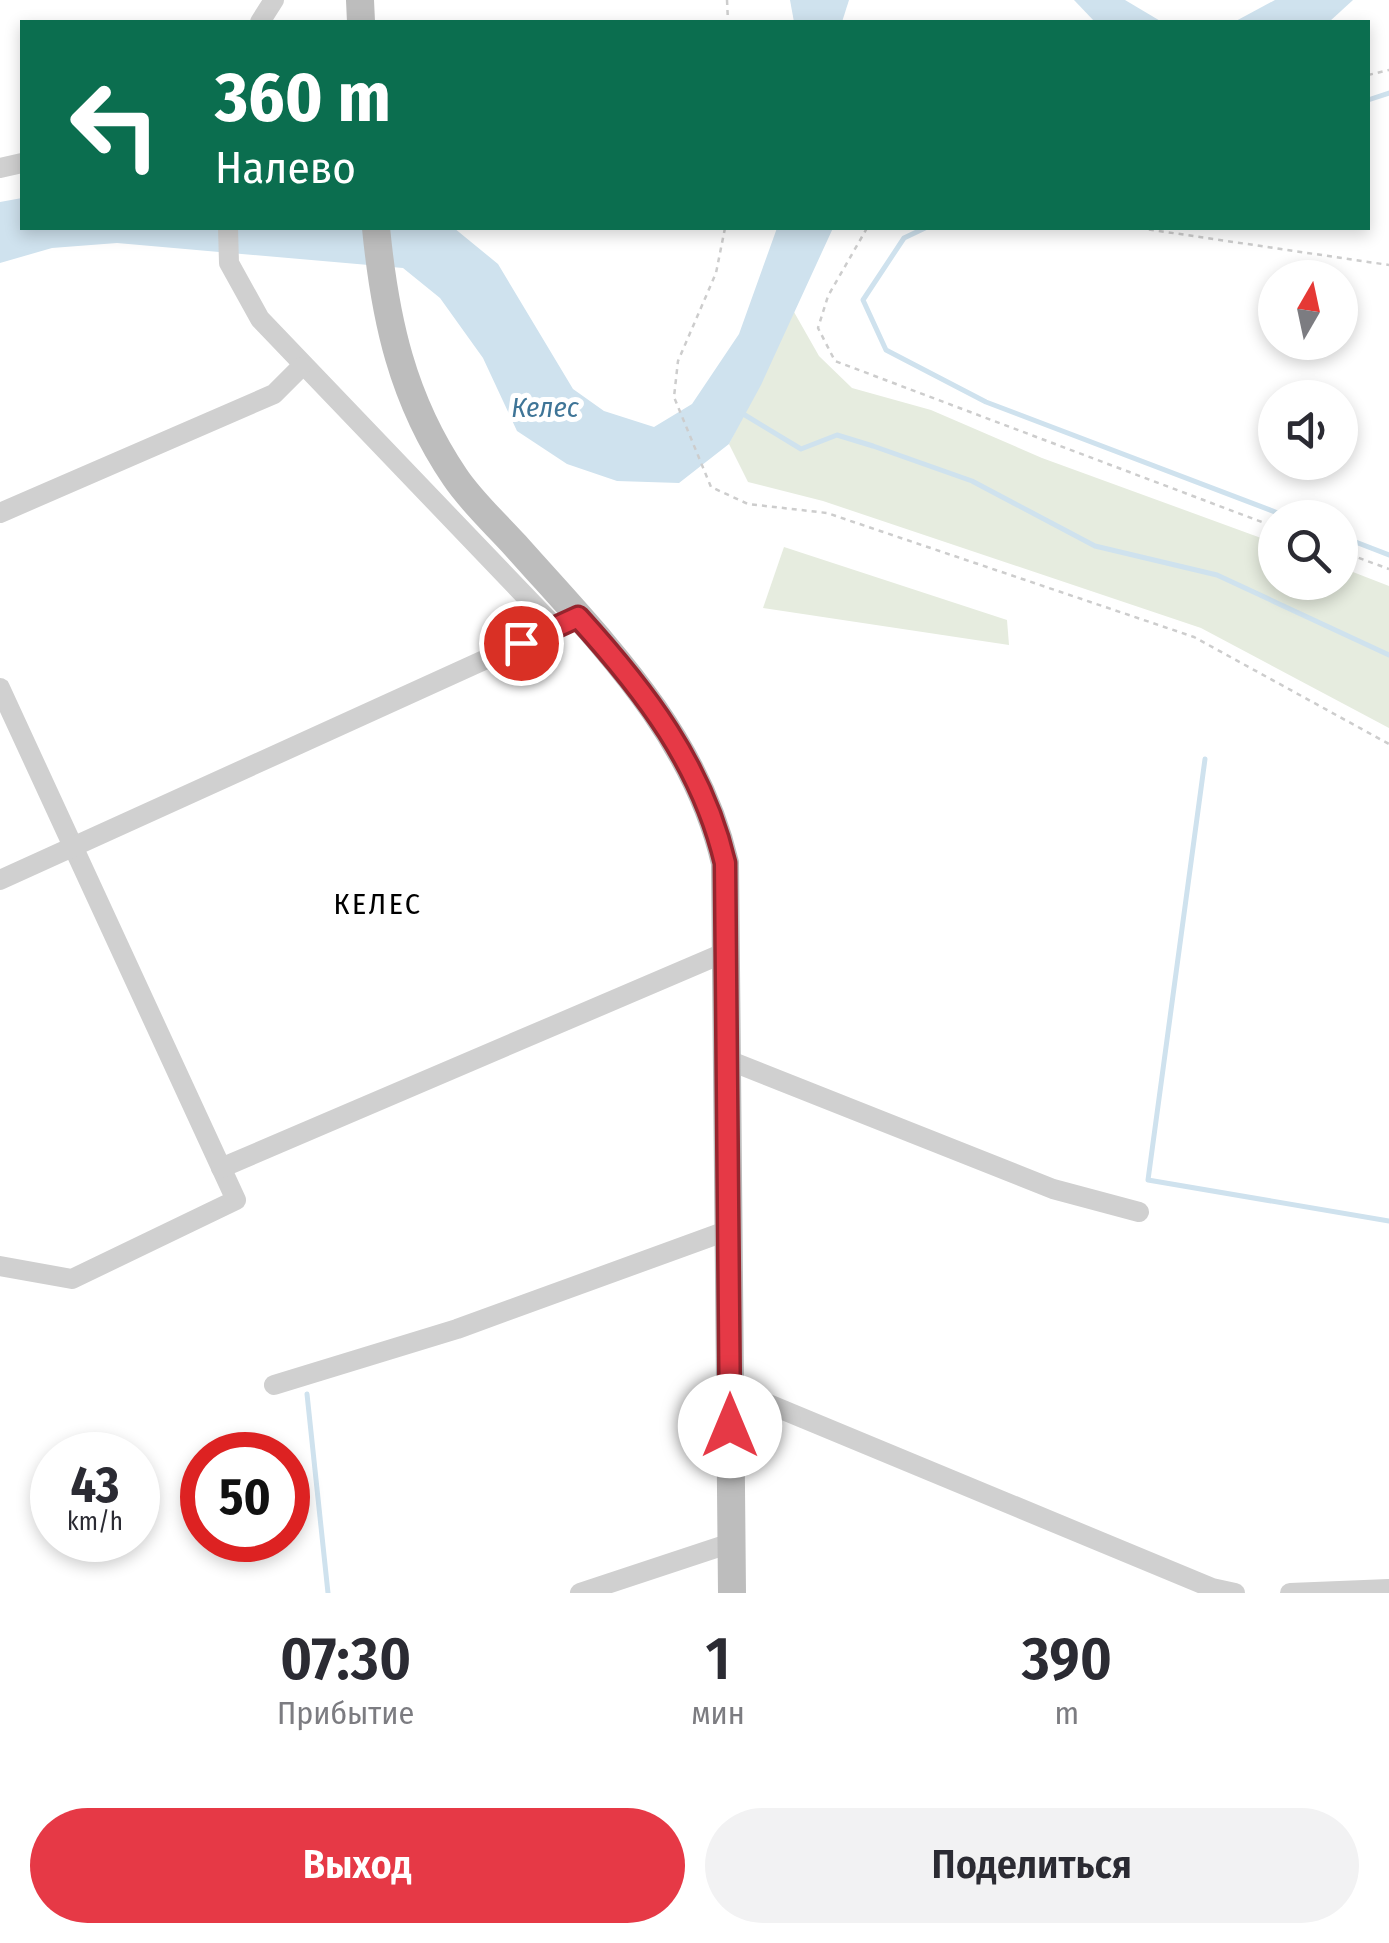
<!DOCTYPE html>
<html lang="ru">
<head>
<meta charset="utf-8">
<style>
	body { margin:0; font-family:"Fira Sans Condensed",sans-serif; background:#f2f2f3; color:#2b2b33; height:100vh; display:flex; flex-direction:column; font-size:38px; white-space:nowrap }
	* { box-sizing:border-box; margin:0 }
	p { font-size:32px; color:#7c7c81 }
	.icon { flex:none; width:55px; height:55px; fill:none; stroke:currentColor; stroke-width:2; stroke-linecap:round; stroke-linejoin:round }
	.map { position:relative; height:1593px; overflow:hidden }
	.panel { display:flex; flex-direction:column; background:#fff; flex:1 }
	.panel>* { flex:none }
	.hud { position:absolute; left:20px; top:20px; width:1350px; height:210px; border-radius:0px; box-shadow:0 5px 15px #0003; background:#0b6e4f; color:#fff; overflow:hidden }
	.needle { width:65px; rotate:9deg }
	.buttons { position:absolute; left:1258px; top:260px; display:grid; gap:20px }
	.buttons a { display:grid; place-items:center; width:100px; height:100px; border-radius:50%; background:#fff; box-shadow:0 5px 15px #0003; font-size:50px }
	.speed { position:absolute; left:30px; top:1432px; display:flex; gap:20px; font-size:50px; font-weight:700; text-align:center }
	.speed>* { display:grid; place-content:center; width:130px; height:130px; border-radius:50%; background:#fff; box-shadow:0 5px 15px #0003; line-height:1 }
	.speed small { font-size:25px; font-weight:400 }
	.speed .limit { border:15px solid #d22; background:#fff; color:#111 }
	.pin { position:absolute; display:grid; place-items:center; width:85px; height:85px; color:#fff; margin:-42px; border:5px solid #fff; border-radius:50%; box-shadow:0 2px 10px #0007 }
	.me { position:absolute; width:110px; margin:-55px; rotate:0deg; stroke-linejoin:round; filter:drop-shadow(0 0 8px #0008) }
	.turn { display:flex; align-items:center; gap:35px; height:210px; padding:0 30px; font-size:45px }
	.turn .icon { width:130px; height:130px; stroke-width:2.5 }
	.turn b { display:block; font-size:70px; line-height:85px }
	.eta { display:flex; justify-content:space-evenly; align-items:center; height:170px; text-align:center }
	.eta b { font-size:60px; font-weight:600; line-height:70px }
	.action { display:flex; gap:20px; margin-top:auto; padding:20px 30px }
	.action a { flex:1; height:115px; border-radius:60px; background:#e63946; color:#fff; font-size:40px; font-weight:600; line-height:115px; text-align:center }
	.action a+a { background:#f2f2f3; color:#2b2b33 }
	.map>svg:first-child { display:block }
</style>
</head>
<body>
<div class="map">
<svg width="1389" height="1593" viewBox="0 0 1389 1593">
	<rect width="100%" height="100%" fill="#fff"/>
	<g fill="#e6ecdf">
		<path d="M794,312L819,356L852,388L931,410L1042,458L1275,543V582H1340V567L1389,586V728L1201,628L823,501L748,482L729,444Z"/>
		<path d="M784,547L1007,620L1009,645L763,608Z"/>
	</g>
	<g fill="#cfe2ee">
		<path d="M790,0H849L842,22H794Z"/>
		<path d="M1074,0H1125L1162,22H1095Z"/>
		<path d="M1275,0H1353L1329,22H1234Z"/>
		<path d="M22,198V228H454L498,264L573,389L604,411L654,427L692,404L739,334L777,228H833L761,385L729,444L679,483L617,481L567,464L517,431L483,358L440,298L403,268L117,243L52,248L0,263V202Z"/>
	</g>
	<g fill="none" stroke-linecap="round" stroke-linejoin="round">
		<g stroke="#cfe2ee" stroke-width="5">
			<path d="M1368,100L1389,93"/>
			<path d="M925,228L904,238L863,300L886,350L986,402L1291,518"/>
			<path d="M740,412L801,449L837,435L873,446L972,481L1095,546L1217,575L1389,655"/>
			<path d="M1340,536L1389,555"/>
			<path d="M1205,759L1148,1180L1389,1221"/>
			<path d="M307,1394L328,1593"/>
		</g>
		<g stroke="#cdcdcd" stroke-width="2.5" stroke-dasharray="5 5" stroke-linecap="butt">
			<path d="M727,0L728,22"/>
			<path d="M1368,75L1389,70"/>
			<path d="M725,228L716,273L678,361L674,397L711,487L748,504L827,513L1194,637L1389,744"/>
			<path d="M867,228L828,296L818,328L835,361L1275,527"/>
			<path d="M1139,228L1389,265"/>
			<path d="M1340,551L1389,569"/>
		</g>
		<g stroke="#d0d0d0" stroke-width="20">
			<path d="M260,22L274,0"/>
			<path d="M0,168L22,163"/>
			<path d="M228,228L229,263L260,319L555,627"/>
			<path d="M0,513L274,394L301,367"/>
			<path d="M0,688L236,1200L72,1279L0,1266"/>
			<path d="M0,880L579,617"/>
			<path d="M728,1060L1053,1189L1139,1212"/>
			<path d="M221,1168L726,952"/>
			<path d="M274,1385L457,1329L729,1230"/>
			<path d="M730,1388L1212,1588L1235,1593"/>
			<path d="M580,1593L731,1543"/>
			<path d="M1290,1593L1389,1589"/>
		</g>
		<g stroke="#bdbdbd" stroke-width="28">
			<path d="M360,0L361,22"/>
			<path d="M376,228C385,319 402,399 455,477C471,501 495,523 515,545C601,642 695,733 725,863L732,1593"/>
		</g>
	</g>
	<g fill="none" stroke-linecap="round" stroke-linejoin="round">
		<g stroke="#96252e" stroke-width="25">
			<path id="route" d="M521,643L578,617C645,691 702,765 725,863L730,1426"/>
		</g>
		<use href="#route" stroke="#e63946" stroke-width="18"/>
	</g>
	<g text-anchor="middle" dominant-baseline="central" stroke-width="10" stroke-linejoin="round" paint-order="stroke">
		<g font-size="28" font-style="italic" fill="#3f7597" stroke="#fff">
			<text x="545" y="407">Келес</text>
		</g>
		<g font-size="30" letter-spacing="2.5" fill="#000" stroke="#fff">
			<text x="378" y="904">КЕЛЕС</text>
		</g>
	</g>
</svg>
<div class="buttons">
<a><svg class="needle" viewBox="-14 -14 28 28"><path d="M0-13l5 13h-10z" fill="#e53935"/><path d="M0 13l5-13h-10z" fill="#7c7c81"/></svg></a>
<a><svg class="icon" aria-label="sound" viewBox="0 0 24 24"><path d="M4 9h4l5-4v14l-5-4H4zM17 9q2 3 0 6"/></svg></a>
<a><svg class="icon" aria-label="search" viewBox="0 0 24 24"><circle cx="10" cy="10" r="6"/><path d="M15 15l6 6"/></svg></a>
</div>
<div class="speed"><div>43<small>km/h</small></div><div class="limit">50</div></div>
<div class="pin" style="left:521px;top:643px;background:#d93025"><svg class="icon" aria-label="arrive" viewBox="0 0 24 24"><path d="M6 21V4h12l-3 4 3 4H6"/></svg></div>
<svg class="me" style="left:730px;top:1426px" viewBox="-20 -20 40 40"><circle r="19" fill="#fff"/><path d="M0-13L10 11 0 6-10 11z" fill="#e63946"/></svg>
<div class="hud">
<div class="turn"><svg class="icon" aria-label="left" viewBox="0 0 24 24"><path d="M17 20v-9H6M10 6l-5 5 5 5"/></svg><div><b>360 m</b>Налево</div></div>
</div>
</div>
<section class="panel">
<div class="eta">
<div><b>07:30</b><p>Прибытие</p></div>
<div><b>1</b><p>мин</p></div>
<div><b>390</b><p>m</p></div>
</div>
<div class="action"><a>Выход</a><a>Поделиться</a></div>
</section>
</body>
</html>
